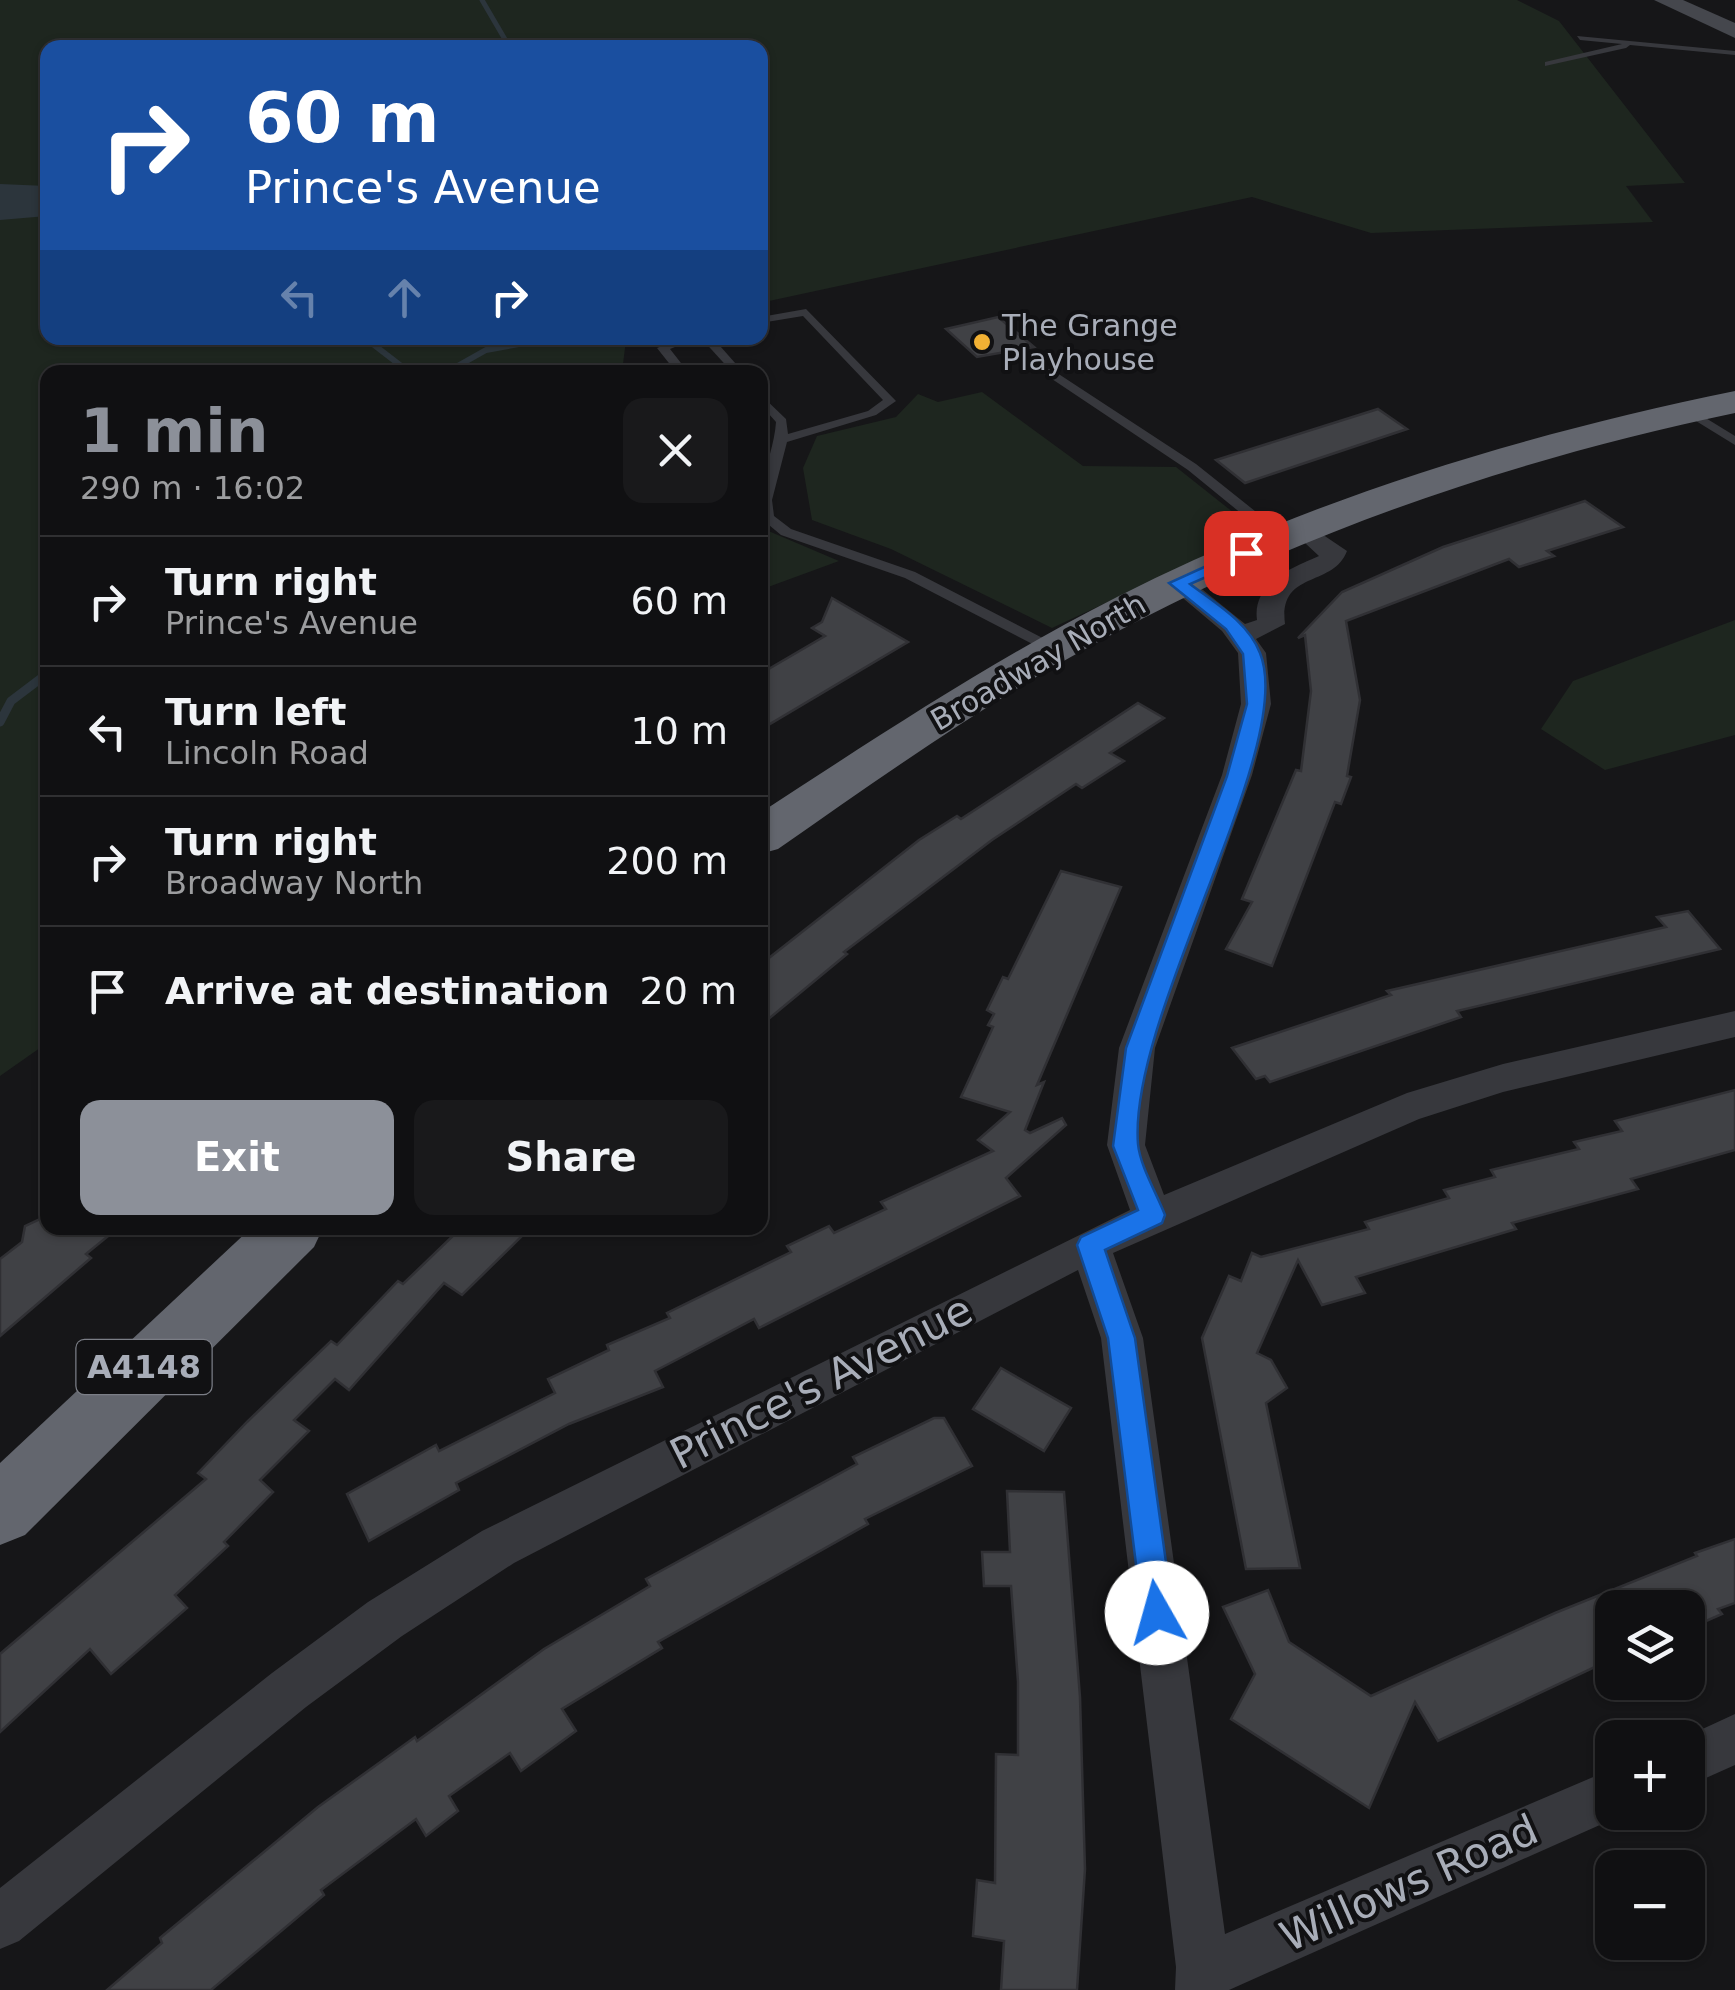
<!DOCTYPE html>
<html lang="en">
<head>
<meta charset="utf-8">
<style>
	body { margin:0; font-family:"DejaVu Sans",sans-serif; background:#19191b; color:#f1f3f6; height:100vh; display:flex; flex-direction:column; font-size:38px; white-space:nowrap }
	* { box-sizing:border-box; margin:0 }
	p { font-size:32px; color:#9c9d9f }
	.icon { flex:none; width:55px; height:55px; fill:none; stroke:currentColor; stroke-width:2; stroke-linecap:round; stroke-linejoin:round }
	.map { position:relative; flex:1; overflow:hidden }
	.side { position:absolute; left:40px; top:365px; width:728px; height:870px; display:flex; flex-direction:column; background:#101012; border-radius:20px; box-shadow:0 2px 8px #0004,0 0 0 2px #303032 }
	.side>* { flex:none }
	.top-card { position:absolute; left:40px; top:40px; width:728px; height:305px; border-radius:20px; box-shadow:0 2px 8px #0004,0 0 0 2px #303032; background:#1a4fa0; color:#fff; overflow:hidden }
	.buttons { position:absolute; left:1595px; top:1590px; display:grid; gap:20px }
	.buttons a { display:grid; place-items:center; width:110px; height:110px; border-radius:20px; background:#101012; box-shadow:0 2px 8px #0004,0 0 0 2px #303032; font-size:50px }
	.pin { position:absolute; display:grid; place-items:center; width:85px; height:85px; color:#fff; margin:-42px; border-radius:20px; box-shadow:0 5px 15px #0006 }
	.me { position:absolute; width:110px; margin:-55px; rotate:353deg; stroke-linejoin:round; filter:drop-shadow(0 0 8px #0008) }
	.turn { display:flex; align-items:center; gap:35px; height:210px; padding:0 40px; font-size:45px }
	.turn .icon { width:130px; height:130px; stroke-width:2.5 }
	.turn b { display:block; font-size:70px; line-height:85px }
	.lanes { display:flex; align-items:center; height:95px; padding:0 40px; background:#0003; justify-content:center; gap:50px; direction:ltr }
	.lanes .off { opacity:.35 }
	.round { display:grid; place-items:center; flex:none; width:105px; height:105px; border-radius:20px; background:#19191b }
	.headline { display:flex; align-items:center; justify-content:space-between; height:170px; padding:0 40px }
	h1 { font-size:60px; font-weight:700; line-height:75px; color:#8c9099 }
	.action { display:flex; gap:20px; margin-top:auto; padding:20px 40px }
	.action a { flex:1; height:115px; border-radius:20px; background:#8c9099; color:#fff; font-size:40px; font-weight:700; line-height:115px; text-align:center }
	.action a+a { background:#19191b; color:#f1f3f6 }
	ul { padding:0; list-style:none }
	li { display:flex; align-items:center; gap:30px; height:130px; padding:0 40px; border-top:2px solid #303032 }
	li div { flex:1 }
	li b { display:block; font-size:38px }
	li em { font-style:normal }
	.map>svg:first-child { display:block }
</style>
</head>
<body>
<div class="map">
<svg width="1735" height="1990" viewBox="0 0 1735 1990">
	<rect width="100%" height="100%" fill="#161618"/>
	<g fill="#1e261f">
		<path d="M0,0H1517L1559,21L1685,183L1626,186L1653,222L1371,233L1252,197L760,303V48H48V338H632L626,340L622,372H48L47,1043L0,1076Z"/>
		<path d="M982,392L1083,466L1176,467L1258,532L1052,628L891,549L812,520L803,468L817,436L896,417L918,394L938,402Z"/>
		<path d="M760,509L766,530L839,561L760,590Z"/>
		<path d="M1735,620V735L1605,770L1541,729L1573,681Z"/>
	</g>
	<path fill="#2c353c" d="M0,184L47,186V216L0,220Z"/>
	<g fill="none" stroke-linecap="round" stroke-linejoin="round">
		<path stroke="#2c353c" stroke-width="5" d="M482,0L510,48"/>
		<g stroke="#2c353c" stroke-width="6">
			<path d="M365,338L409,372"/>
			<path d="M447,372L486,350L552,338"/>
		</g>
		<path stroke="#2c353c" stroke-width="9" d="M0,722L11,701L48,673"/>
	</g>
	<g fill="#404145" stroke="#303034" stroke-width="2.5">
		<path d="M998,317L1034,347L977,357L946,329Z"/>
		<path d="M1378,409L1407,429L1245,483L1216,460Z"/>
		<path d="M1585,501L1623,527L1547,551L1554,556L1519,567L1509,559L1346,621L1360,700L1347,776L1351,777L1341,804L1335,802L1272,966L1226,949L1252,902L1242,899L1296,770L1301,771L1311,691L1305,635L1298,638L1342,592L1443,547Z"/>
		<path d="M832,598L908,642L760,730V674L825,636L812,628L822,622Z"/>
		<path d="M1138,703L1164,718L1110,753L1124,761L1082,788L1076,784L992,840L844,952L847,954L760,1026V965L919,840L957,816L961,819Z"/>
		<path d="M1061,871L1121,887L1037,1085L1044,1082L1025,1130L1030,1133L1062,1118L1066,1125L1006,1178L1020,1196L759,1328L754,1319L680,1358L655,1371L663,1387L569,1424L456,1483L459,1490L369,1541L347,1494L436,1445L439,1451L555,1393L548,1379L609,1350L607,1345L670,1318L667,1313L791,1252L787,1246L829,1226L834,1233L886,1209L881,1202L993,1151L978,1140L1010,1112L961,1097L993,1027L988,1025L994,1014L987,1010L1003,977L1008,979Z"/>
		<path d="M1688,911L1720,949L1457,1011L1461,1017L1270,1082L1265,1076L1256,1079L1232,1048L1391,995L1387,991L1666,927L1657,917Z"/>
		<path d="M1735,1090V1150L1631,1179L1638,1189L1512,1223L1516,1229L1356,1277L1365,1293L1322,1305L1298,1260L1257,1353L1271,1360L1287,1388L1266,1403L1300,1568L1246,1569L1202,1338L1229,1276L1241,1281L1252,1253L1261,1257L1369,1229L1365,1222L1449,1198L1444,1190L1495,1177L1491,1170L1579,1149L1574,1142L1622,1131L1615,1121Z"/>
		<path d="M42,1218L48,1228H118L86,1254L91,1258L0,1336V1259L22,1242L25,1226Z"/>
		<path d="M461,1228H530L462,1295L444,1283L349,1390L335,1379L294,1420L309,1431L260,1480L273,1492L224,1542L228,1546L175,1595L187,1608L111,1674L90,1649L0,1732V1654L206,1479L198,1473L247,1422L331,1341L337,1345L398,1281L403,1284Z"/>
		<path d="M1001,1368L1071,1408L1044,1451L973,1409Z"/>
		<path d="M934,1418H944L972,1466L865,1519L868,1524L658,1642L662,1648L562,1709L576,1731L521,1771L510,1753L449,1796L458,1811L426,1836L416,1819L321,1890L324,1895L211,1990H107L162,1943L160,1938L318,1807L415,1737L417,1741L544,1649L650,1586L646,1579L857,1464L853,1457Z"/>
		<path d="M1007,1491L1064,1492L1080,1697L1085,1869L1077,1990H1001L1004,1941L973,1936L977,1880L995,1883L996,1754L1018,1755V1682L1011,1586H984L982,1552H1010Z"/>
		<path d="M1735,1539V1603L1718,1609L1722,1614L1688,1629V1608H1612V1659L1438,1741L1415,1702L1369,1808L1231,1719L1255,1674L1223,1607L1268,1590L1289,1642L1371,1696L1555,1613L1697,1556L1695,1553Z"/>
	</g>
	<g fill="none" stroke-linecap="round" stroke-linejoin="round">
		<g fill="#37383d" fill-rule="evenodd">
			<path d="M1577,36L1735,51V55L1630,45L1626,48L1545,66V62L1622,44L1580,40Z"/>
			<path d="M806,309L896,401L876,415L787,442L772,500L774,516L791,529L915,572L1058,646V652H1048L905,578L781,535L763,520C754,490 774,454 776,422L760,404V394L786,419L788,434L868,411L883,400L803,316L760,323V317Z"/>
			<path d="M682,338H697L670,349L688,372H676L657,348Z"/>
			<path d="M701,338H713L743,372H732Z"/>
			<path d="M1043,369H1051L1196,464L1285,535V541H1275L1188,470L1043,373Z"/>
			<path d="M1683,409H1691L1735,436V445L1683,413Z"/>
		</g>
		<g fill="#37383d" fill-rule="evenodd">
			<path d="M1304,522L1347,551C1333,588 1278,570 1285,624L1256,639L1266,653L1271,704L1252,775L1155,1048L1145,1145L1164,1195L1407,1093L1503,1064L1735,1011V1037L1503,1092L1419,1119L1113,1253L1143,1338L1225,1934L1612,1769V1812H1629L1229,1990H1175L1176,1967L1101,1338L1078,1270L514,1563L402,1636L306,1707L19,1941L0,1949V1888L272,1673L368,1602L482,1531L1130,1210L1107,1145L1119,1048L1222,775L1241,704L1238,653L1222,631L1165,583L1169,577H1187L1245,624L1257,620C1252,583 1291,568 1319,556L1291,530Z"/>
			<path d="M1735,1714V1765L1688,1786V1738H1683Z"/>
		</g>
		<path fill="#45474d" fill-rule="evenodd" d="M1654,0H1683L1735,23V38Z"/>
		<g fill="#63666e" fill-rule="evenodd">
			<path d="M1735,391V413C1501,462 1278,540 1069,658C968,715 873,783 778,849L760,854V813C877,737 993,660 1117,597C1313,498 1521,435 1735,391Z"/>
			<path d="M251,1228H323L314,1247L25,1535L0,1545V1463Z"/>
		</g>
	</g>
	<path fill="#1a73e8" stroke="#114b97" stroke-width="2.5" d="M1246,548L1255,553L1252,557L1190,584C1215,603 1248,622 1260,653C1298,746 1128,1014 1138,1144C1140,1166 1157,1194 1165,1215L1162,1223L1105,1250L1135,1338L1173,1613L1168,1624L1157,1629L1146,1624L1142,1613L1108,1338L1077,1245L1081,1237L1138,1210L1113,1146L1126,1048L1227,776L1247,704L1243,654L1226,629L1169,583Z"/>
	<circle fill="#f2b134" stroke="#111113" stroke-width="4" cx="982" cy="342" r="10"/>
	<g text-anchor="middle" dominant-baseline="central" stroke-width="8" stroke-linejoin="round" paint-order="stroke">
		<g font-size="30" fill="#a8adb8" stroke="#111113" text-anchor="start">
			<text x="1002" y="325">The Grange<tspan x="1002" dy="34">Playhouse</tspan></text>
		</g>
		<g font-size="30" fill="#a8adb8" stroke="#111113">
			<text transform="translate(1038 662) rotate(-30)">Broadway North</text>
		</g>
		<rect fill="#111113" stroke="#7b7e86" stroke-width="2.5" x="76.5" y="1340" width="135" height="54" rx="8"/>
		<g font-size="32" font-weight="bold" fill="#a8adb8">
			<text x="144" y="1367">A4148</text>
		</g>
		<g font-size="42" fill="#a8adb8" stroke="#111113">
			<text transform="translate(821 1382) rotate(-27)">Prince's Avenue</text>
			<text transform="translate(1409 1883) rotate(-24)">Willows Road</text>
		</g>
	</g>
</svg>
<div class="buttons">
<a><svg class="icon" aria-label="layers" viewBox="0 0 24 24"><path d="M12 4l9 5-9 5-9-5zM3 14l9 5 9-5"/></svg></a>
<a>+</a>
<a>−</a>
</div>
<div class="pin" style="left:1246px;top:553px;background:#d93025"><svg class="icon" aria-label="arrive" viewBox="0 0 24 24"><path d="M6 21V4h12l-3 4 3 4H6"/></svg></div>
<svg class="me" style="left:1157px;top:1613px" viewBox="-20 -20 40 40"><circle r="19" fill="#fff"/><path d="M0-13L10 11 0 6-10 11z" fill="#1a73e8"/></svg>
<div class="top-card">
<div class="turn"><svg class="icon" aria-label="right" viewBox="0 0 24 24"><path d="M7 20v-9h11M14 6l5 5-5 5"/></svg><div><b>60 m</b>Prince's Avenue</div></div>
<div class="lanes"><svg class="icon off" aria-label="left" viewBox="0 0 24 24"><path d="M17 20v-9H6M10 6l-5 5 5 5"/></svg><svg class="icon off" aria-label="ahead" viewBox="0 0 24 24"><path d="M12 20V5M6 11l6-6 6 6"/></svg><svg class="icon" aria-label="right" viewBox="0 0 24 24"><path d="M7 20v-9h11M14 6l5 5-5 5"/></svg></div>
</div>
<section class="side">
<div class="headline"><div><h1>1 min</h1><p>290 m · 16:02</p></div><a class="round"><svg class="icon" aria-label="close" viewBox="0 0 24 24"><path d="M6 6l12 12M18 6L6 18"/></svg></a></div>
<ul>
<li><svg class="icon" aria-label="right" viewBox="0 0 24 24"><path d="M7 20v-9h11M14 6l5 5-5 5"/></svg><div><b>Turn right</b><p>Prince's Avenue</p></div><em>60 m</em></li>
<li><svg class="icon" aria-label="left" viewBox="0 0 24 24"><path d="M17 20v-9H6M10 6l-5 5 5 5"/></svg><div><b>Turn left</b><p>Lincoln Road</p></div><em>10 m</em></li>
<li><svg class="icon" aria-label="right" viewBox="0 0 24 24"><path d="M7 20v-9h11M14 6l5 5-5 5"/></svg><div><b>Turn right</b><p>Broadway North</p></div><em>200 m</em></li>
<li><svg class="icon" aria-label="arrive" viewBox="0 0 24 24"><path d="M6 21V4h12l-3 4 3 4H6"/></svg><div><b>Arrive at destination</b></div><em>20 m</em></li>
</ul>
<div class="action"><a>Exit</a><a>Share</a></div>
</section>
</div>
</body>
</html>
